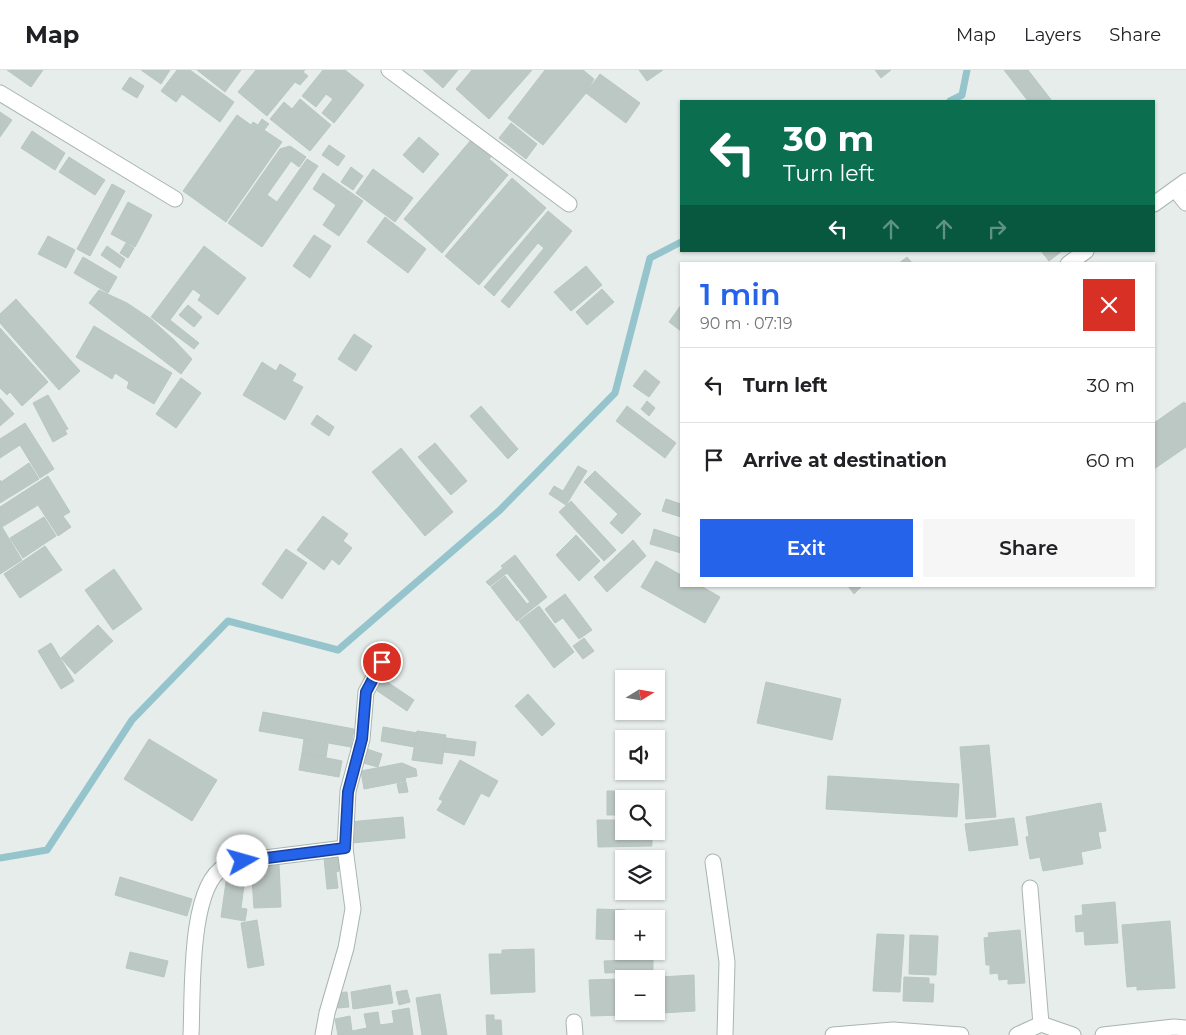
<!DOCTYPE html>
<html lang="en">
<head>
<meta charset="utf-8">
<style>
	body { margin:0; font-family:Montserrat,sans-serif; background:#f6f6f6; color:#202124; height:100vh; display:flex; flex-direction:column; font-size:19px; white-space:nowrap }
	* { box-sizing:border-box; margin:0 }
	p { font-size:16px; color:#757577 }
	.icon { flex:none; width:28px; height:28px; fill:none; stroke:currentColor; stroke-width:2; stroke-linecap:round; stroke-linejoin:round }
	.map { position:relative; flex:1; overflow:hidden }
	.sheet { position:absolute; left:680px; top:192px; width:475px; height:325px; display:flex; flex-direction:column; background:#fff; border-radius:0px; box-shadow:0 1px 4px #0004 }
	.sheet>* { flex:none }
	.hud { position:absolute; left:680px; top:30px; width:475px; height:152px; border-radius:0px; box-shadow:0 1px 4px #0004; background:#0b6e4f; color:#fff; overflow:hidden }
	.needle { width:32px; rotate:79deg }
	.buttons { position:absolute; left:615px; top:600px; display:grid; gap:10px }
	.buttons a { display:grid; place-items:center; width:50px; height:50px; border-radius:0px; background:#fff; box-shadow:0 1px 4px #0004; font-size:25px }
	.pin { position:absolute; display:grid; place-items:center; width:42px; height:42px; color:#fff; margin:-21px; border:2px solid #fff; border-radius:50%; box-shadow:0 1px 5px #0007 }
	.me { position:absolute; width:55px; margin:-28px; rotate:83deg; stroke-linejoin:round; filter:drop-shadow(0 0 4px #0008) }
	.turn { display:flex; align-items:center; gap:18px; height:105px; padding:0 20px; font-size:22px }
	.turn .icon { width:65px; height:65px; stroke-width:2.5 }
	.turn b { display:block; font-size:35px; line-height:42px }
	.lanes { display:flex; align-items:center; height:48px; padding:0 20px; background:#0003; justify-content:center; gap:25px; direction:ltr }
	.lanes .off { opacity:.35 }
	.round { display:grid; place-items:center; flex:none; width:52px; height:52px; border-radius:0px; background:#f6f6f6 }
	.head { display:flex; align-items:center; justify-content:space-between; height:85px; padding:0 20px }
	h1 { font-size:30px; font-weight:600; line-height:38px; color:#2563eb }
	.action { display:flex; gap:10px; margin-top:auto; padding:10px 20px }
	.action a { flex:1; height:58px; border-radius:0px; background:#2563eb; color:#fff; font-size:20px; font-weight:600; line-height:58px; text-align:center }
	.action a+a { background:#f6f6f6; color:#202124 }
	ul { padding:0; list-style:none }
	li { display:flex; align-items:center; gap:15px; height:75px; padding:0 20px; border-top:1px solid #e0e0e0 }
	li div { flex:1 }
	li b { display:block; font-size:19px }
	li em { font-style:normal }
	header { display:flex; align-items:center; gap:30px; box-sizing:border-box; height:70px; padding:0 25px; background:#fff; border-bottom:1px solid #e0e0e0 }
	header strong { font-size:24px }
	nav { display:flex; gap:28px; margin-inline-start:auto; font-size:18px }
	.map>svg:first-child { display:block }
</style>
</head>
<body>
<header>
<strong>Map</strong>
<nav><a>Map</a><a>Layers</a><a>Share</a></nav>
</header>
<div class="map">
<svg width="1186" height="965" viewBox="0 0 1186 965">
	<rect width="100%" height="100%" fill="#e6edea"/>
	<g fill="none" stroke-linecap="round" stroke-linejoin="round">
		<g stroke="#95c4cc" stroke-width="7">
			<path d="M950,31L962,25L967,0"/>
			<path d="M0,788L47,780L132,650L228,551L338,580L500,440L615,323L650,188L681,172"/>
		</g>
	</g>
	<g fill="#bcc8c3" stroke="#b9c7c1">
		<path d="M7,0H43L31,17Z"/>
		<path d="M141,0H170L161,14Z"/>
		<path d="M177,0H190L234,32L220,52L182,24L176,32L161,21Z"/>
		<path d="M197,0H241L225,22Z"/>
		<path d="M256,0H305L303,2L308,6L300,15L295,12L267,46L238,22Z"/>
		<path d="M323,0H345L364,15L334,53L322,43L333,29L326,24L316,37L302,26Z"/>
		<path d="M423,0H458L443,18Z"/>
		<path d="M472,0H532L489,49L456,19Z"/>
		<path d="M545,0H583L594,9L586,23L543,75L508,48Z"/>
		<path d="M639,0H663L647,11Z"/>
		<path d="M875,0H891L881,8Z"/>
		<path d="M1004,0H1028L1052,31H1028Z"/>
		<path d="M600,4L640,33L626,53L586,23Z"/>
		<path d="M130,7L144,16L137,28L122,19Z"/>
		<path d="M300,29L331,55L310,81L270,49L284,32L292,39Z"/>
		<path d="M0,42L12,50L0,67Z"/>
		<path d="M237,45L251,55L253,52L258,55L262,49L269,54L264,60L282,72L226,152L183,121Z"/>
		<path d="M511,53L537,74L526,89L499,68Z"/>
		<path d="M32,61L65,83L55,100L21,78Z"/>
		<path d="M419,67L439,84L423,103L403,85Z"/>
		<path d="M471,70L491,87L489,89L508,105L442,183L404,149Z"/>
		<path d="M329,75L345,86L338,96L322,85Z"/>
		<path d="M290,76L306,87L299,97L291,91L267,125L277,132L307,89L318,96L262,177L228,153L280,79Z"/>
		<path d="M69,87L105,110L95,125L59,102Z"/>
		<path d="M351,97L363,106L353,120L341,112Z"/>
		<path d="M373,99L413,128L395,152L356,123Z"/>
		<path d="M323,103L363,131L339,166L323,155L336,135L313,119Z"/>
		<path d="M512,108L546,138L479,215L445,186Z"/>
		<path d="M112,114L125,121L90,186L77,179Z"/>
		<path d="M128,132L152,145L135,177L111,164Z"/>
		<path d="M548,141L572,161L509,238L501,231L544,178L538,173L494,226L484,217Z"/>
		<path d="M385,147L426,179L408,203L367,172Z"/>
		<path d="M314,165L331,176L310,208L293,196Z"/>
		<path d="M48,166L75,180L66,198L38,184Z"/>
		<path d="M126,173L134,178L128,188L120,183Z"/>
		<path d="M107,176L125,189L120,198L101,185Z"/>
		<path d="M204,176L246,208L218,245L198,230L201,225L193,219L170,250L199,273L194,279L151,247Z"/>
		<path d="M1041,181H1062L1049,191Z"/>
		<path d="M83,187L117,207L108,223L74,203Z"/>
		<path d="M907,187L913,194H898Z"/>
		<path d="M586,196L602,215L571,241L554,222Z"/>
		<path d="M602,219L614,232L587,255L576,242Z"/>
		<path d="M99,220L127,233L151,249L174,270L192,289L181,304L89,233Z"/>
		<path d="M16,229L80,301L59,320L0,253V244Z"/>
		<path d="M188,235L202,247L194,257L179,245Z"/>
		<path d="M681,235V261L669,252Z"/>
		<path d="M94,256L172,303L154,334L127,318L129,312L115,303L112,309L76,287Z"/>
		<path d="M0,258L48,312L22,336L10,322L7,325L0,318Z"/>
		<path d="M354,264L372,276L356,301L338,289Z"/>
		<path d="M262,292L276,301L280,294L296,304L292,311L303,317L285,350L243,325Z"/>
		<path d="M645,300L660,312L649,327L633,316Z"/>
		<path d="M181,308L201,323L176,358L156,344Z"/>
		<path d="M48,325L68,359L65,360L67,364L53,372L33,333Z"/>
		<path d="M0,328L14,344L0,356Z"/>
		<path d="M647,331L655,338L649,346L641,339Z"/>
		<path d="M1184,332L1186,334V377L1154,399V353Z"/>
		<path d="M481,336L518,379L508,389L470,346Z"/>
		<path d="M627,336L676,373L665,388L616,351Z"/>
		<path d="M317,345L334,357L329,366L311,354Z"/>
		<path d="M25,353L54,399L40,408L20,375L0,388V369Z"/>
		<path d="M435,373L467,411L451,425L418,387Z"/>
		<path d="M401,378L453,442L425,466L372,402Z"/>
		<path d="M29,393L39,409L0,433V410L1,412Z"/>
		<path d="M578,396L587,401L566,435L549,424L554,416L563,421Z"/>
		<path d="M595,401L641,444L622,464L610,453L618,444L584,412Z"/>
		<path d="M48,406L70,442L63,446L71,457L58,466L38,435L2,457L22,490L0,504V437Z"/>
		<path d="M666,429L681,434V447L662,441Z"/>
		<path d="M571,431L616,480L604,491L559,442Z"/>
		<path d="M323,446L348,464L343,471L352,478L339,495L332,489L324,500L297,480Z"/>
		<path d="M44,447L56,466L23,488L10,468Z"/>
		<path d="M654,459L681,468V483L650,474Z"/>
		<path d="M576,465L600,491L579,511L556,485Z"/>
		<path d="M633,470L646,486L607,522L594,507Z"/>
		<path d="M45,476L62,500L20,528L4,504Z"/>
		<path d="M286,479L307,493L282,529L262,514Z"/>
		<path d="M515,485L547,527L517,551L491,517L505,506L527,534L530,532L507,503L490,516L486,512L503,498L501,496Z"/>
		<path d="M656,491L681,505V516H701L720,527L705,553L641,517Z"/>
		<path d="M114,499L142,539L113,560L85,520Z"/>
		<path d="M848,516H862L854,524Z"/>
		<path d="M565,524L592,560L579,569L563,548L555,553L545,539Z"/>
		<path d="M539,536L574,582L554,598L519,551Z"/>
		<path d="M98,555L113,571L75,604L61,588Z"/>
		<path d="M584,568L594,581L583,589L573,576Z"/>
		<path d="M51,573L74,611L61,619L38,581Z"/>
		<path d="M383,609L414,630L407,641L376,620Z"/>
		<path d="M766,612L841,629L832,670L757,653Z"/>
		<path d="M528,624L555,654L542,666L515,636Z"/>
		<path d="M263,642L354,659L351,677L259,661Z"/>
		<path d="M383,657L417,663L414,677L381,671Z"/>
		<path d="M417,661L446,665L442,694L412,690Z"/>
		<path d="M446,668L476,672L474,686L444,682Z"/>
		<path d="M149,669L217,710L192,751L124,709Z"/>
		<path d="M304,669L328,674L326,687L302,683Z"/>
		<path d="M989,675L996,747L966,749L960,677Z"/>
		<path d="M367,679L382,684L378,697L363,693Z"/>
		<path d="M302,683L342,691L339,707L299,700Z"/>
		<path d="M460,690L498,711L489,727L481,723L464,755L437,740L443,731L439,729Z"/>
		<path d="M402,693L416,699L417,706L405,708L406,711L364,719L361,701Z"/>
		<path d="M828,706L959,714L957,747L826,739Z"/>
		<path d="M406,712L408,722L399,723L397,714Z"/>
		<path d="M607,721H654V729H624V745H607Z"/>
		<path d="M1101,733L1106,761L1098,762L1101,778L1081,782L1083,794L1043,801L1040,787L1030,789L1026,767L1029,766L1026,747Z"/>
		<path d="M403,747L405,768L352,773L349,752Z"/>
		<path d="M1014,748L1018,775L969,781L965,754Z"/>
		<path d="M597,750H624V761H652V776L598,777Z"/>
		<path d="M338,786L339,801L336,802L338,818L327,819L324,788Z"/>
		<path d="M279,794L281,837L254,838L251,795Z"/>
		<path d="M228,798L246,801L241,838L247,839L245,851L221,847Z"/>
		<path d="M120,807L192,829L187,846L115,825Z"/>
		<path d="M1115,832L1118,873L1085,875L1084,861L1076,862L1075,846L1083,845L1082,835Z"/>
		<path d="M597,839L625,840L624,870L596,869Z"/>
		<path d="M257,850L264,895L248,898L241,853Z"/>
		<path d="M1170,851L1175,918L1137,920V916L1127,917L1122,855Z"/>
		<path d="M1020,860L1025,913L1008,914V909L999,910L998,903L990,904V895H986L984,868L989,867L988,863Z"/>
		<path d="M877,864L904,865L900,922L873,921Z"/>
		<path d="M910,865L938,866L936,905L909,904Z"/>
		<path d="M534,879L535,922L491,924L489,884H502V880Z"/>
		<path d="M130,882L168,891L164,907L126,898Z"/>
		<path d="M653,889V901L605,903L604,891Z"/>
		<path d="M694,905L695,941L629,945L628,941H656V909H627Z"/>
		<path d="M904,907L929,908V914H934L933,932L903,931Z"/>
		<path d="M620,909L622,945L591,946L589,910Z"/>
		<path d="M390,915L393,933L353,939L351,922Z"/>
		<path d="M407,920L410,932L399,935L396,922Z"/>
		<path d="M347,922L349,937L338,938L336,923Z"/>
		<path d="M440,924L447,965H422L416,928Z"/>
		<path d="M409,938L413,965H338L335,949L350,946L352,961L367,958L364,944L378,942L380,955L394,953L392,941Z"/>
		<path d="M486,945H494V950H501L502,965H487Z"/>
	</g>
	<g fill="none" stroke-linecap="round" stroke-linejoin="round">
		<g stroke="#a9b5b1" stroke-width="17">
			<g id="minor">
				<path d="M389,0L569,134"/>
				<path d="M0,23L175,129"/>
				<path d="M1175,119L1186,133"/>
				<path d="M1154,134L1186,111"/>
				<path d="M1068,194L1086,181"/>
				<path d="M713,792L727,892L725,965"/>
				<path d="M1030,818L1041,954"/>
				<path d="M574,952L575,965"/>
				<path d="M191,965C193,927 188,817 224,797C238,789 257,789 273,787C297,784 321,781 345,778"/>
				<path d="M323,965L327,943L346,878L353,839L345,778L348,721L362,669L366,622L382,592"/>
				<path d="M833,965L893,960L961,965"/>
				<path d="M1017,965L1041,954L1073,965"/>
				<path d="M1103,965L1174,957L1186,958"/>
			</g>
		</g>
		<use href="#minor" stroke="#fff" stroke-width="15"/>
	</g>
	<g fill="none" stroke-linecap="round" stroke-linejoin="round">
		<g stroke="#184099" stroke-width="12">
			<path id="route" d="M243,791L345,778L348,722L362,669L366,622L382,592"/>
		</g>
		<use href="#route" stroke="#2563eb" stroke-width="9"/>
	</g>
</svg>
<div class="buttons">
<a><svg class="needle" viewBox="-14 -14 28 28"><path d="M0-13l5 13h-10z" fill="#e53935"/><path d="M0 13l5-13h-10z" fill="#757577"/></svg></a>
<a><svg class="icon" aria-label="sound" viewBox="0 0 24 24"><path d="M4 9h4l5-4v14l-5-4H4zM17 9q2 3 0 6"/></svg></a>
<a><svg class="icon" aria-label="search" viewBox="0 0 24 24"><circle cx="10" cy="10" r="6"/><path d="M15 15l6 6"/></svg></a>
<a><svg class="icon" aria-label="layers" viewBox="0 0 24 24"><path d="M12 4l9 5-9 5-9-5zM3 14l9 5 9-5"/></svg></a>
<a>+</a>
<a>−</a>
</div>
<div class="pin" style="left:382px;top:592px;background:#d93025"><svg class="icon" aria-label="arrive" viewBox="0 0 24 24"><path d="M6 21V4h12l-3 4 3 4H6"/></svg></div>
<svg class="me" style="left:243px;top:791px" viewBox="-20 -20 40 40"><circle r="19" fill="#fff"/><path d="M0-13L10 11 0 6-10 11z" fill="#2563eb"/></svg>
<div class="hud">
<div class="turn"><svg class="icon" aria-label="left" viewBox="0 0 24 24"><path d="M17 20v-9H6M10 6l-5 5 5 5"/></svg><div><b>30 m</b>Turn left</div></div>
<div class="lanes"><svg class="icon" aria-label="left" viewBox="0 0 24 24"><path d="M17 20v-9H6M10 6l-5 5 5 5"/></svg><svg class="icon off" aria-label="ahead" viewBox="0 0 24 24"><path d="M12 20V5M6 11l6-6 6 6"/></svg><svg class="icon off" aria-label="ahead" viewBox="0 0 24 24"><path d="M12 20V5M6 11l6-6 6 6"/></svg><svg class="icon off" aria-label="right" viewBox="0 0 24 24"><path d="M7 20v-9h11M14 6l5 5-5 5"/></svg></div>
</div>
<section class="sheet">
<div class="head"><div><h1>1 min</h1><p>90 m · 07:19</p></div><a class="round" style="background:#d93025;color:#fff"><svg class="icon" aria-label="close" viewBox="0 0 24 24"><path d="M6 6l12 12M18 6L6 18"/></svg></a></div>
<ul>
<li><svg class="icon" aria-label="left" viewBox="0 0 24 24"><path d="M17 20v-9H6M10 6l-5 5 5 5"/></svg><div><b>Turn left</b></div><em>30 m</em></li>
<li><svg class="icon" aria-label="arrive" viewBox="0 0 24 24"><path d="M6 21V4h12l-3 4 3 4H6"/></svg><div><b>Arrive at destination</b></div><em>60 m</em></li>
</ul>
<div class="action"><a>Exit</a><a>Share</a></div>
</section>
</div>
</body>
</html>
